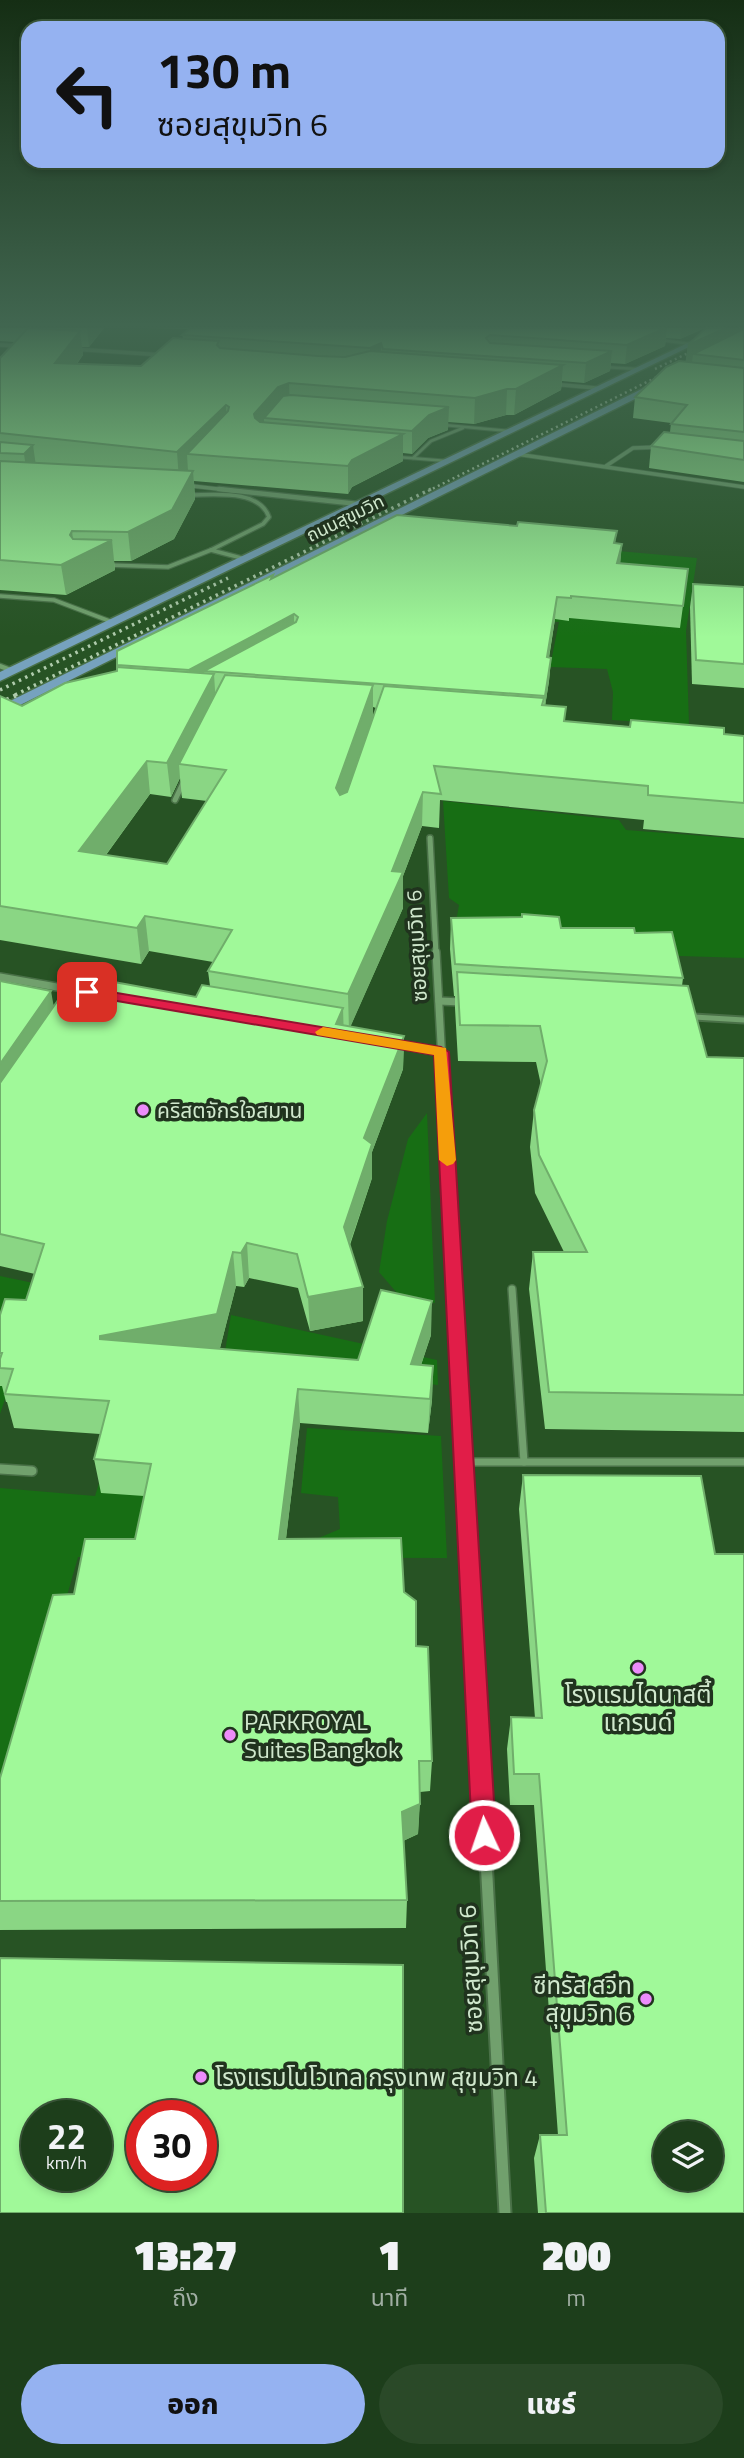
<!DOCTYPE html>
<html lang="th">
<head>
<meta charset="utf-8">
<style>
	body { margin:0; font-family:"Titillium Web","Noto Sans Thai",sans-serif; background:#2a4928; color:#f1f3f6; height:100vh; display:flex; flex-direction:column; font-size:26px; white-space:nowrap }
	* { box-sizing:border-box; margin:0 }
	p { font-size:23px; color:#a0aea3 }
	.icon { flex:none; width:38px; height:38px; fill:none; stroke:currentColor; stroke-width:2; stroke-linecap:round; stroke-linejoin:round }
	.map { position:relative; height:2213px; overflow:hidden }
	.details { display:flex; flex-direction:column; background:#1d3e1b; flex:1 }
	.details>* { flex:none }
	.guide { position:absolute; left:21px; top:21px; width:704px; height:147px; border-radius:21px; box-shadow:0 4px 10px #0003,0 0 0 2px #3b573a; background:#95b2f1; color:#111; overflow:hidden }
	.fabs { position:absolute; left:653px; top:2121px; display:grid; gap:14px }
	.fabs a { display:grid; place-items:center; width:70px; height:70px; border-radius:50%; background:#1d3e1b; box-shadow:0 4px 10px #0003,0 0 0 2px #3b573a; font-size:35px }
	.speed { position:absolute; left:21px; top:2100px; display:flex; gap:14px; font-size:35px; font-weight:700; text-align:center }
	.speed>* { display:grid; place-content:center; width:91px; height:91px; border-radius:50%; background:#1d3e1b; box-shadow:0 4px 10px #0003,0 0 0 2px #3b573a; line-height:1 }
	.speed small { font-size:18px; font-weight:400 }
	.speed .limit { border:10px solid #d22; background:#fff; color:#111 }
	.pin { position:absolute; display:grid; place-items:center; width:60px; height:60px; color:#fff; margin:-30px; border-radius:14px; box-shadow:0 4px 10px #0006 }
	.me { position:absolute; width:77px; margin:-38px; rotate:357deg; stroke-linejoin:round; filter:drop-shadow(0 0 5px #0008) }
	.turn { display:flex; align-items:center; gap:24px; height:147px; padding:0 21px; font-size:32px }
	.turn .icon { width:91px; height:91px; stroke-width:2.5 }
	.turn b { display:block; font-size:49px; line-height:60px }
	.eta { display:flex; justify-content:space-evenly; align-items:center; height:119px; text-align:center }
	.eta b { font-size:42px; font-weight:800; line-height:49px }
	.button { display:flex; gap:14px; margin-top:auto; padding:14px 21px }
	.button a { flex:1; height:80px; border-radius:42px; background:#95b2f1; color:#111; font-size:28px; font-weight:800; line-height:80px; text-align:center }
	.button a+a { background:#2a4928; color:#f1f3f6 }
	.map>svg:first-child { display:block }
</style>
</head>
<body>
<div class="map">
<svg width="744" height="2213" viewBox="0 0 744 2213">
	<rect width="100%" height="100%" fill="#275324"/>
	<g fill="#176e14">
		<path d="M596,549L697,558L686,631L689,725L612,720L613,692L607,669L550,667L559,622L440,612Z"/>
		<path d="M443,801L619,820L626,830L744,839V958L680,956L453,938L459,905L449,898Z"/>
		<path d="M427,1113L435,1303L397,1293L379,1272L387,1221L408,1139Z"/>
		<path d="M0,1276L43,1285L0,1414Z"/>
		<path d="M231,1315L437,1360L438,1385L223,1364Z"/>
		<path d="M307,1428L441,1436L447,1558L78,1557L0,1831V1488L95,1496L102,1474L167,1477L154,1532L309,1542L340,1529L338,1497L301,1493Z"/>
	</g>
	<g fill="none" stroke-linecap="round" stroke-linejoin="round">
		<g stroke="#497047" stroke-width="4.5">
			<g id="lane-far3">
				<path d="M661,340L690,344"/>
				<path d="M604,367L637,369"/>
				<path d="M444,425L509,431"/>
				<path d="M398,457L447,461"/>
				<path d="M413,458L431,441L463,428"/>
			</g>
		</g>
		<g stroke="#497047" stroke-width="6">
			<g id="lane-far2">
				<path d="M190,495C214,495 259,489 269,517L263,524L211,550L245,559"/>
				<path d="M109,565L168,567L211,550"/>
				<path d="M0,596L54,600L112,622"/>
			</g>
		</g>
		<g stroke="#497047" stroke-width="9">
			<path id="lane-far1" d="M694,1017L744,1020"/>
		</g>
		<g stroke="#497047" stroke-width="10">
			<g id="lane">
				<path d="M512,1289L524,1462"/>
				<path d="M464,1462H744"/>
			</g>
		</g>
		<g stroke="#497047" stroke-width="5">
			<g id="street-far5">
				<path d="M0,345L20,346"/>
				<path d="M73,349L163,355"/>
				<path d="M552,384L596,388"/>
				<path d="M516,454L744,487"/>
				<path d="M606,466L633,448L660,447"/>
				<path d="M184,485L235,491"/>
			</g>
		</g>
		<g stroke="#497047" stroke-width="7">
			<g id="street-far4">
				<path d="M219,489L358,504"/>
				<path d="M0,666L13,671"/>
			</g>
		</g>
		<g stroke="#497047" stroke-width="8">
			<g id="street-far3">
				<path d="M175,800L184,781"/>
				<path d="M430,838L436,954"/>
			</g>
		</g>
		<g stroke="#497047" stroke-width="10">
			<g id="street-far2">
				<path d="M436,952L454,1281"/>
				<path d="M0,977L102,995"/>
				<path d="M439,1001L462,1002"/>
				<path d="M397,1044L441,1052"/>
			</g>
		</g>
		<g stroke="#497047" stroke-width="12">
			<g id="street-far1">
				<path d="M454,1279L477,1693"/>
				<path d="M0,1469L32,1471"/>
			</g>
		</g>
		<g stroke="#497047" stroke-width="15">
			<path id="street" d="M477,1691L505,2213"/>
		</g>
		<g stroke="#497047" stroke-width="3">
			<g id="primary">
				<path d="M719,328H728L0,681V672Z"/>
				<path d="M660,380L663,385L0,715V706Z"/>
			</g>
		</g>
		<use href="#lane-far3" stroke="#71a06d" stroke-width="2.5"/>
		<use href="#lane-far2" stroke="#71a06d" stroke-width="3.5"/>
		<use href="#lane-far1" stroke="#71a06d" stroke-width="5"/>
		<use href="#lane" stroke="#71a06d" stroke-width="7"/>
		<use href="#street-far5" stroke="#71a06d" stroke-width="3.5"/>
		<use href="#street-far4" stroke="#71a06d" stroke-width="4.5"/>
		<use href="#street-far3" stroke="#71a06d" stroke-width="5"/>
		<use href="#street-far2" stroke="#71a06d" stroke-width="7"/>
		<use href="#street-far1" stroke="#71a06d" stroke-width="9"/>
		<use href="#street" stroke="#71a06d" stroke-width="11"/>
		<use href="#primary" fill="#76a2be" fill-rule="evenodd"/>
		<g stroke="#afcbac" stroke-width="2.5" stroke-dasharray="2 3.5" stroke-linecap="butt">
			<path d="M655,369L740,328"/>
			<path d="M428,491L671,370"/>
		</g>
		<g stroke="#afcbac" stroke-width="3.5" stroke-dasharray="2.5 4.5" stroke-linecap="butt">
			<path d="M0,690L228,578"/>
			<path d="M15,695L431,489"/>
		</g>
		<path stroke="#afcbac" stroke-width="4.5" stroke-dasharray="2.5 5" stroke-linecap="butt" d="M0,703L19,694"/>
	</g>
	<g fill="#8ad684" fill-rule="evenodd">
		<path d="M0,328H104L89,347H82L83,355L77,364L141,366L183,338L182,335L188,329L146,328H705L680,339L666,338L665,346L625,364L611,363L610,371L584,383L562,381L561,390L514,415H506L474,424L448,422V430L428,438L412,454L403,453V461L352,487L348,494L194,481L195,499L174,539L131,561H114L115,570L66,595L0,590V358L15,342L0,341Z"/>
		<path d="M744,328V482L649,468L651,446L670,432L671,423L633,418L635,397L686,361L688,345Z"/>
		<path d="M517,526L617,531L615,543L622,544L620,563L688,569L680,628L569,618V621L555,619L549,658H551L549,681L545,706L565,721L744,736V838L643,829L644,820L440,800L439,828L422,826L403,876V908L350,1027L404,1036L403,1069L372,1152V1178L350,1245L363,1321L310,1331L298,1288L249,1278L244,1287L236,1286L220,1348L218,1349L358,1360L431,1335L421,1365L433,1366L432,1400L428,1433L300,1423L286,1538L404,1592L416,1646L432,1761L430,1791L420,1792L418,1834L403,1841L407,1900L406,1928L0,1930V1778L74,1594L135,1539L144,1496L101,1493L94,1459L100,1434L14,1428L7,1402H6L2,1386H0V1315L26,1300L35,1274L0,1266V981L54,1005L90,998L196,997L210,986L208,971L213,962L149,951L141,964L0,940V696L22,706L117,671V651L273,575V578ZM373,707L376,708L373,717ZM180,778L182,798L207,801L167,864L106,855L150,794L171,797Z"/>
		<path d="M693,584L744,587V688L692,684L690,607Z"/>
		<path d="M522,914L561,928L635,933L683,978L682,986L707,1057L744,1058V1432L545,1429L529,1289L533,1252H564L535,1193L530,1147L534,1110L541,1085L536,1062L458,1061L455,1008V996H454L450,949L451,918L522,917Z"/>
		<path d="M523,1475L715,1554L744,2213H538L534,2158L540,2135H558L534,1805H510L507,1749L511,1717L535,1718L519,1509Z"/>
	</g>
	<g fill="#70ae6b">
		<path d="M87,328H104L89,347Z"/>
		<path d="M665,328H667L665,346L625,364L627,345Z"/>
		<path d="M681,328H705L680,339Z"/>
		<path d="M726,328H744V337L693,354L692,362L685,365L688,345Z"/>
		<path d="M80,331L83,355L58,388L55,363Z"/>
		<path d="M381,343V362L370,367V348Z"/>
		<path d="M612,351L610,371L584,383L586,363Z"/>
		<path d="M563,365L561,390L514,415L516,389Z"/>
		<path d="M289,383L290,409L264,418V430L256,440L254,414L278,387Z"/>
		<path d="M507,389L506,415L474,424L475,398Z"/>
		<path d="M226,405L227,431L187,454L188,471L179,480L177,452Z"/>
		<path d="M449,407L448,430L428,438L412,454V431L429,415Z"/>
		<path d="M403,434V461L352,487L348,494V466L352,460Z"/>
		<path d="M33,445L37,473L28,482L24,454Z"/>
		<path d="M193,471L195,499L174,539L131,561L128,532Z"/>
		<path d="M72,531L75,558L112,540L115,570L66,595L61,565Z"/>
		<path d="M622,544L620,566L617,563Z"/>
		<path d="M557,597L555,619L545,681L547,657Z"/>
		<path d="M294,614V637L204,671L205,686L191,694L189,670Z"/>
		<path d="M551,658L549,681L543,720L545,696Z"/>
		<path d="M214,674L216,706L179,764L180,778L171,797L167,763Z"/>
		<path d="M373,685V718L337,822L336,788Z"/>
		<path d="M147,761L150,794L84,885L79,851Z"/>
		<path d="M423,792L422,826L403,876V908L349,1030L348,994L392,871Z"/>
		<path d="M145,916L149,951L141,964L137,928Z"/>
		<path d="M51,991L57,1024L0,1109V1064Z"/>
		<path d="M343,1008L344,1042L336,1024Z"/>
		<path d="M404,1036L403,1069L372,1152V1178L344,1261V1227L364,1138Z"/>
		<path d="M247,1243L249,1278L244,1287L241,1253Z"/>
		<path d="M233,1252L236,1286L220,1348L106,1370L100,1336Z"/>
		<path d="M363,1287V1321L310,1331L308,1297Z"/>
		<path d="M432,1301L431,1335L410,1398L411,1364Z"/>
		<path d="M433,1366L432,1400L428,1433L430,1399Z"/>
		<path d="M298,1389L300,1423L282,1572L279,1539Z"/>
		<path d="M420,1804L418,1834L401,1842L402,1812Z"/>
	</g>
	<g fill="#a0f999" stroke="#70ae6b" stroke-width="2" fill-rule="evenodd">
		<path d="M28,328L80,331L55,363L141,366L173,338L219,341L217,345L220,348L318,356L345,357L370,351L563,365L516,389H507L475,398L289,383L278,387L254,414L255,418L260,422L403,434L352,460L348,466L187,454L228,411L229,407L226,405L177,452L0,433V358Z"/>
		<path d="M190,328H665L627,345L490,335L486,338L490,343L612,351L586,363L383,349L381,343L370,348L182,335Z"/>
		<path d="M706,328H726L688,345Z"/>
		<path d="M744,329V360L693,354Z"/>
		<path d="M679,361L744,368V432L671,424L687,405L635,397L666,367Z"/>
		<path d="M291,395L449,407L429,415L412,431L264,418L283,396Z"/>
		<path d="M664,432L744,441V460L651,446Z"/>
		<path d="M0,442L33,445L24,454L0,453Z"/>
		<path d="M0,461L193,471L172,510L128,532L72,531L70,535L73,539L112,540L61,565L0,560Z"/>
		<path d="M397,515L517,526L518,522L617,531L614,543L622,544L617,563L688,569L683,606L571,596V598L557,597L547,657L551,658L545,696L204,671L296,622L298,617L294,614L189,670L117,665V651L273,575L271,579Z"/>
		<path d="M693,584L744,587V664L696,660Z"/>
		<path d="M117,667L214,674L167,763L147,761L79,851L167,864L226,770L179,764L225,675L373,685L336,788L340,795L347,792L384,686L544,698L542,705L566,707L564,721L630,727L631,720L724,728V734L744,736V803L648,795V786L434,766L441,794L423,792L392,871L403,872L348,994L208,971L232,930L145,916L137,928L0,906V696L22,706L65,683L117,671Z"/>
		<path d="M522,914L559,917L561,928H634L635,933L672,932L683,978L455,964L451,918L522,917Z"/>
		<path d="M457,972L688,986L707,1057L744,1058V1395L549,1392L533,1252H587L539,1155L534,1110L547,1061L540,1026L460,1025Z"/>
		<path d="M103,980L196,997L202,985L343,1008L336,1024L404,1036L364,1138L372,1144L344,1227L363,1287L308,1297L297,1254L247,1243L241,1253L233,1252L217,1314L100,1336V1339L358,1360L381,1290L432,1301L411,1364L433,1366L430,1399L298,1389L279,1539L401,1538L404,1592L416,1601V1646L428,1647L432,1761H419L420,1804L402,1812L407,1900L0,1901V1778L53,1595L74,1594L85,1539H135L151,1464L94,1459L109,1401L5,1394L13,1369L0,1368V1359L2,1353H0V1315L5,1299L26,1300L44,1244L0,1234V1083L63,993L90,998Z"/>
		<path d="M0,981L51,991L0,1064Z"/>
		<path d="M523,1475L701,1476L715,1554H744V2213H546L540,2135H567L539,1774H514L511,1717L542,1718ZM665,2133H710V2179H665Z"/>
		<path d="M0,1958L403,1965V2213H0ZM37,2116H96V2175H37ZM142,2116H201V2175H142Z"/>
	</g>
	<linearGradient id="sky" x2="0" y2="1"><stop stop-color="#152e14"/><stop offset="0.51" stop-color="#416650"/><stop offset="1" stop-color="#416650" stop-opacity="0"/></linearGradient>
	<rect width="744" height="637" fill="url(#sky)"/>
	<path fill="#e11d48" stroke="#92132f" stroke-width="2" d="M87,988L441,1047L449,1052L496,1835L493,1843L484,1847L476,1843L472,1835L434,1055L82,995L80,992Z"/>
	<path fill="#f59e0b" d="M323,1027L446,1048L456,1160L453,1164L447,1166L439,1160L434,1055L317,1035L315,1032Z"/>
	<g fill="#ec8cfa" stroke="#20331e" stroke-width="2.5">
		<circle cx="143" cy="1110" r="7"/>
		<circle cx="638" cy="1668" r="7"/>
		<circle cx="230" cy="1735" r="7"/>
		<circle cx="646" cy="1999" r="7"/>
		<circle cx="201" cy="2077" r="7"/>
	</g>
	<g text-anchor="middle" dominant-baseline="central" stroke-width="7" stroke-linejoin="round" paint-order="stroke">
		<g font-size="18" fill="#d0e8cd" stroke="#20331e">
			<text transform="translate(345 518) rotate(-26)">ถนนสุขุมวิท</text>
		</g>
		<g font-size="21" fill="#d0e8cd" stroke="#20331e">
			<text transform="translate(416 946) rotate(-93)">ซอยสุขุมวิท 6</text>
		</g>
		<g font-size="21" fill="#d0e8cd" stroke="#20331e" text-anchor="start">
			<text x="157" y="1110">คริสตจักรใจสมาน</text>
		</g>
		<g font-size="24" fill="#d0e8cd" stroke="#20331e" text-anchor="start">
			<text x="638" y="1694" text-anchor="middle">โรงแรมไดนาสตี้<tspan x="638" dy="28">แกรนด์</tspan></text>
			<text x="244" y="1721">PARKROYAL<tspan x="244" dy="28">Suites Bangkok</tspan></text>
			<text x="632" y="1985" text-anchor="end">ซีทรัส สวีท<tspan x="632" dy="28">สุขุมวิท 6</tspan></text>
			<text x="215" y="2077">โรงแรมโนโวเทล กรุงเทพ สุขุมวิท 4</text>
		</g>
		<g font-size="24" fill="#d0e8cd" stroke="#20331e">
			<text transform="translate(470 1969) rotate(-93)">ซอยสุขุมวิท 6</text>
		</g>
	</g>
</svg>
<div class="fabs">
<a><svg class="icon" aria-label="layers" viewBox="0 0 24 24"><path d="M12 4l9 5-9 5-9-5zM3 14l9 5 9-5"/></svg></a>
</div>
<div class="speed"><div>22<small>km/h</small></div><div class="limit">30</div></div>
<div class="pin" style="left:87px;top:992px;background:#d93025"><svg class="icon" aria-label="arrive" viewBox="0 0 24 24"><path d="M6 21V4h12l-3 4 3 4H6"/></svg></div>
<svg class="me" style="left:484px;top:1835px" viewBox="-20 -20 40 40"><circle r="17" fill="#e11d48" stroke="#fff" stroke-width="3"/><path d="M0-11L8 9 0 5-8 9z" fill="#fff"/></svg>
<div class="guide">
<div class="turn"><svg class="icon" aria-label="left" viewBox="0 0 24 24"><path d="M17 20v-9H6M10 6l-5 5 5 5"/></svg><div><b>130 m</b>ซอยสุขุมวิท 6</div></div>
</div>
</div>
<section class="details">
<div class="eta">
<div><b>13:27</b><p>ถึง</p></div>
<div><b>1</b><p>นาที</p></div>
<div><b>200</b><p>m</p></div>
</div>
<div class="button"><a>ออก</a><a>แชร์</a></div>
</section>
</body>
</html>
